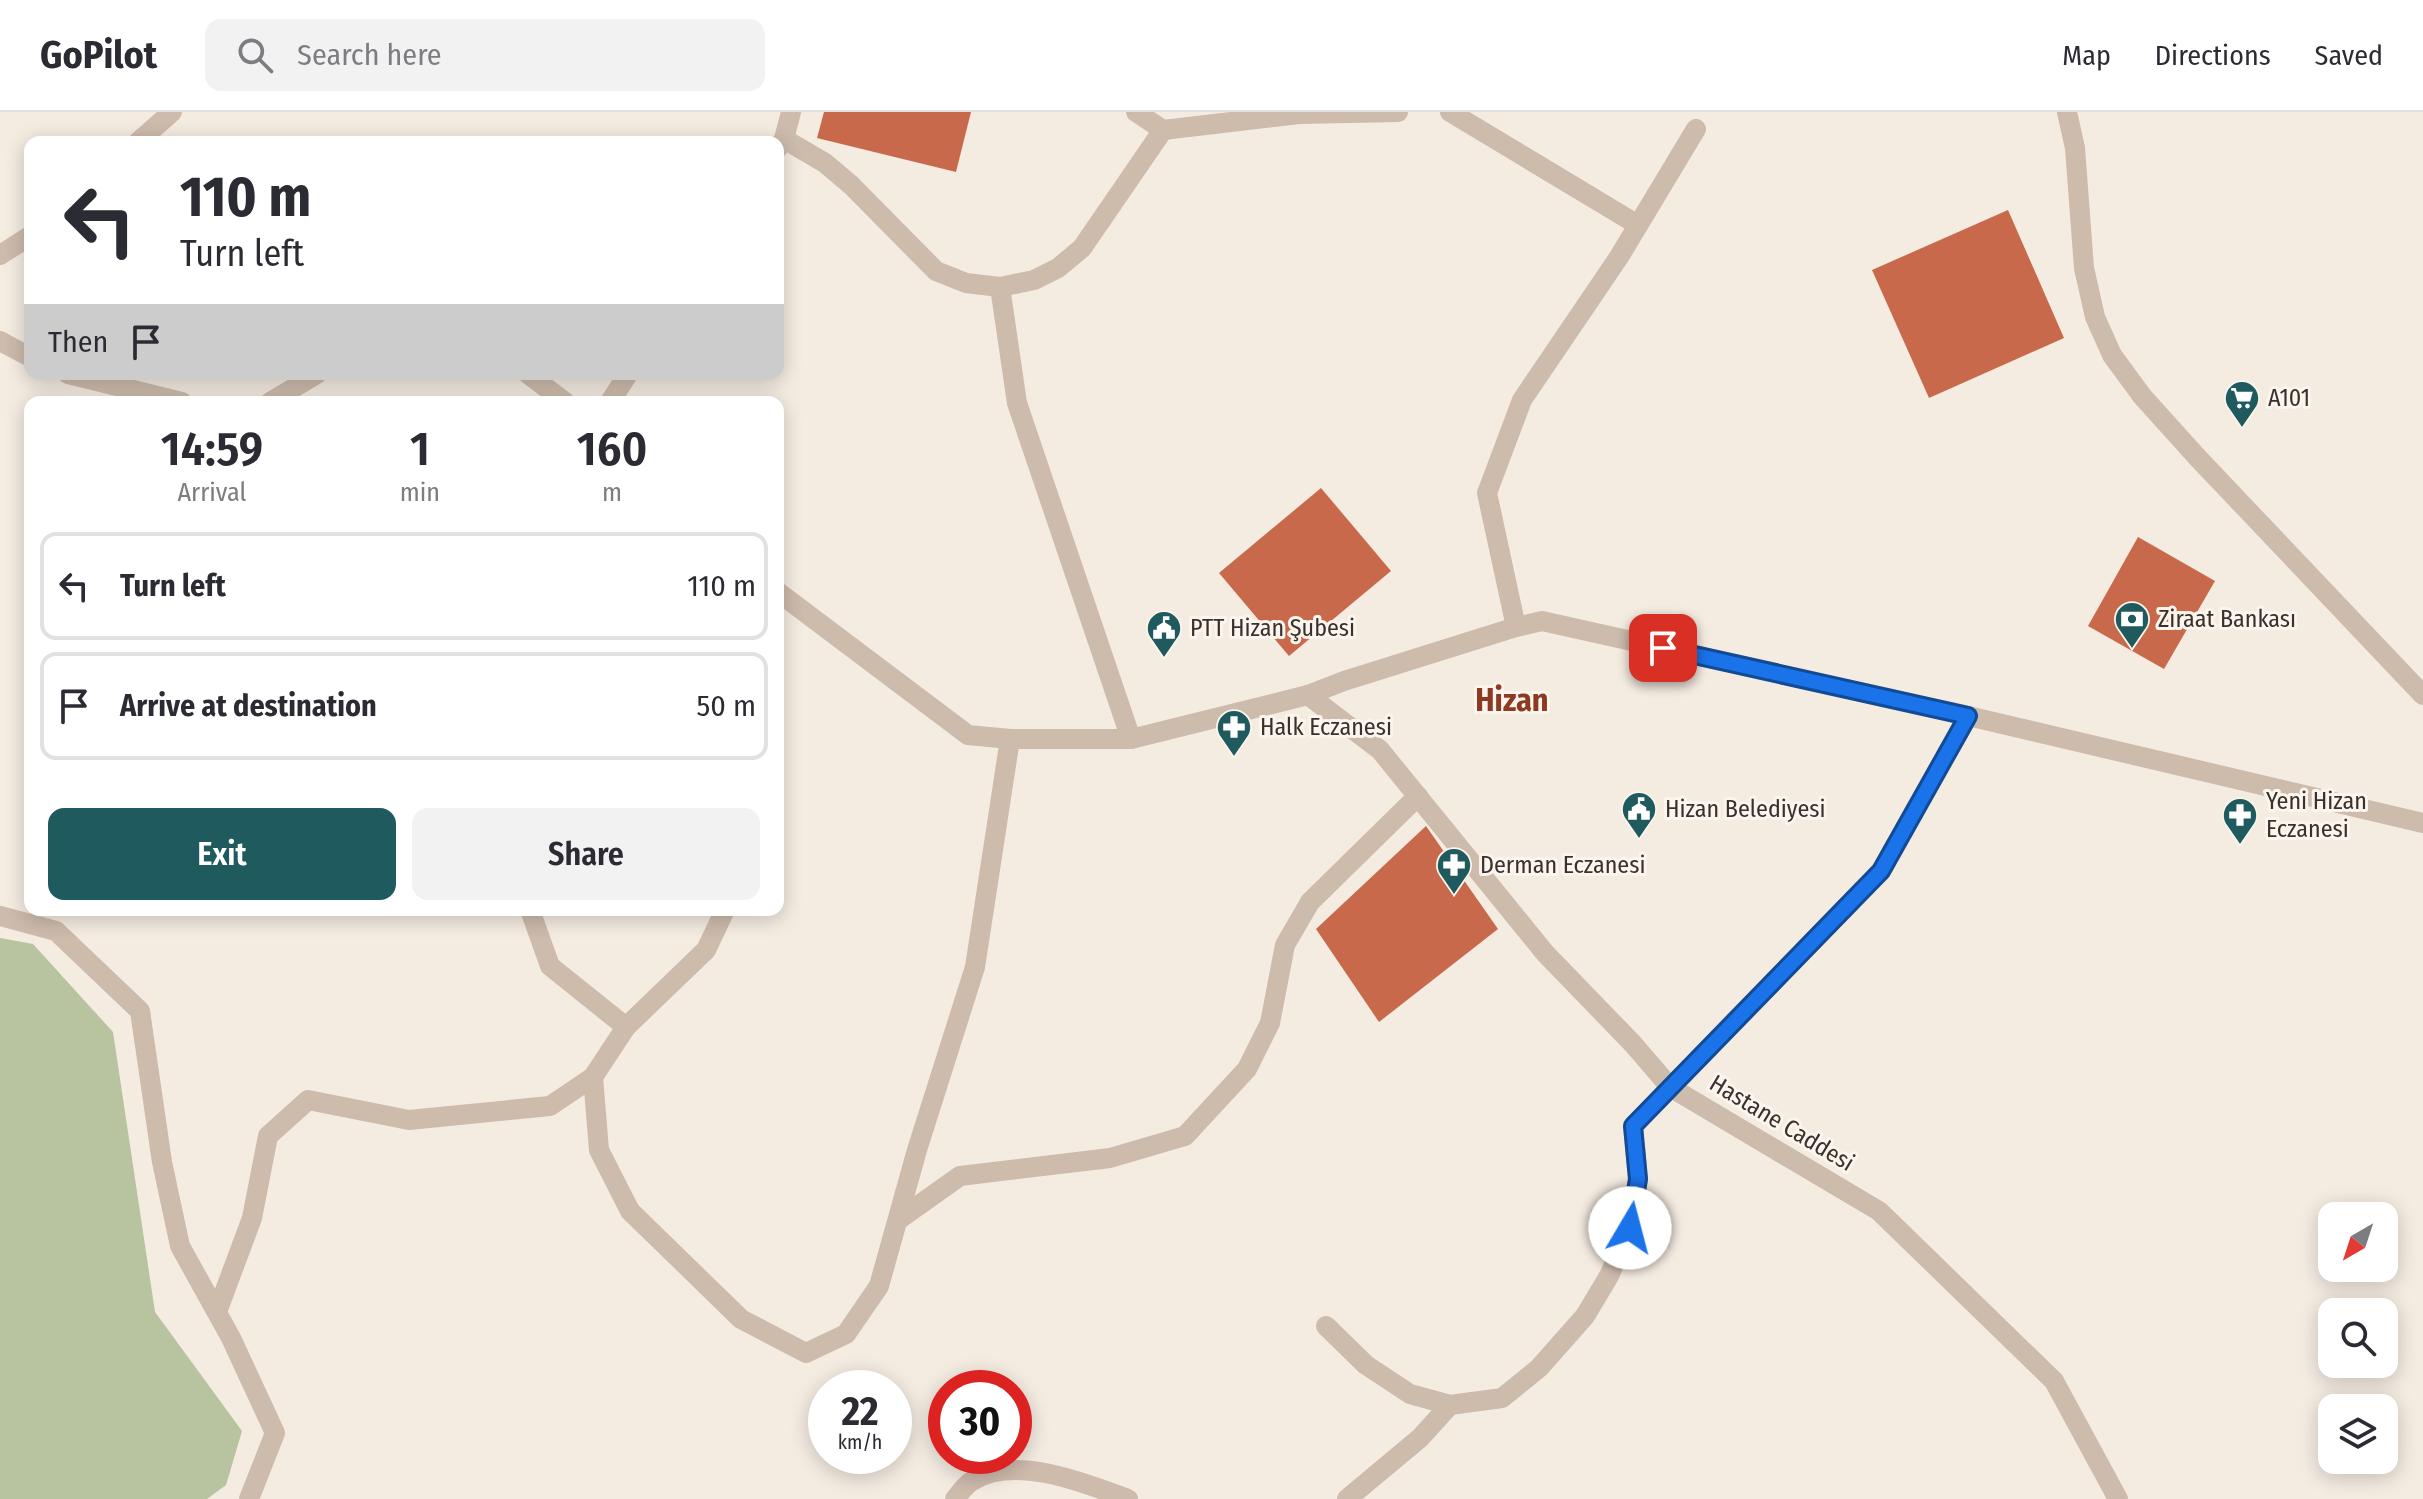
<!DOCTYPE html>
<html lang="en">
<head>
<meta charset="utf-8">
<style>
	body { margin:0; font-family:"Fira Sans Condensed",sans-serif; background:#f2f2f3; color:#2b2b33; height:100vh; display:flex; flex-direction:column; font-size:30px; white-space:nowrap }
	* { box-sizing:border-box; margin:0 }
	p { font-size:26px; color:#7c7c81 }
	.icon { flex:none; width:44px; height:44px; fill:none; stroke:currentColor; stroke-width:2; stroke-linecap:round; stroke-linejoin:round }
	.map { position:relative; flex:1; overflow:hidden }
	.side { position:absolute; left:24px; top:284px; width:760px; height:520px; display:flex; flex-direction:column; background:#fff; border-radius:16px; box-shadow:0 4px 20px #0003 }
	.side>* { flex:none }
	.banner { position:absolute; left:24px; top:24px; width:760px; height:244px; border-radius:16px; box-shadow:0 4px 20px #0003; background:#fff; color:#2b2b33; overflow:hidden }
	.needle { width:52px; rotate:219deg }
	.controls { position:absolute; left:2318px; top:1090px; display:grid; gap:16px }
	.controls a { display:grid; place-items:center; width:80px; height:80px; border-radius:16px; background:#fff; box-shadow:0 4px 20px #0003; font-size:40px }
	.speed { position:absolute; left:808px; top:1258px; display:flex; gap:16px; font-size:40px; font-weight:700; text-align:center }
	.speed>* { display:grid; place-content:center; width:104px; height:104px; border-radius:50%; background:#fff; box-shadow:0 4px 20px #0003; line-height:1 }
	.speed small { font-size:20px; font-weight:400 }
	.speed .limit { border:12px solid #d22; background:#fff; color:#111 }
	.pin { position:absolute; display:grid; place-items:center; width:68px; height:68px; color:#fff; margin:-34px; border-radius:16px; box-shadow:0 4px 12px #0006 }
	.me { position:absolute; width:88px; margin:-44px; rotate:8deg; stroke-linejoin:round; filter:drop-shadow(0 0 6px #0008) }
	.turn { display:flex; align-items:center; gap:28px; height:168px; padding:0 24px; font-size:36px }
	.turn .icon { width:104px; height:104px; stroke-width:2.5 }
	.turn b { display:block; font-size:56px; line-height:68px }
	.then { display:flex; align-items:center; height:76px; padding:0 24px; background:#0003; gap:16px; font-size:30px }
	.eta { display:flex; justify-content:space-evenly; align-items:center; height:136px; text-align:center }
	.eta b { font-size:48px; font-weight:600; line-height:56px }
	.cta { display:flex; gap:16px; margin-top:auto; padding:16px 24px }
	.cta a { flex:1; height:92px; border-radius:16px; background:#1f5a5e; color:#fff; font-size:32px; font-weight:600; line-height:92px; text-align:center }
	.cta a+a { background:#f2f2f3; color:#2b2b33 }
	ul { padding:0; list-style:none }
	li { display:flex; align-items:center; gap:24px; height:108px; margin:0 16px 12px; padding:0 8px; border:4px solid #e1e1e2; border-radius:16px }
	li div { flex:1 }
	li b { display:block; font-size:30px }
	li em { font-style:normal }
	header { display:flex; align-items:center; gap:48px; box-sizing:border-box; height:112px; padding:0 40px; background:#fff; border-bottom:2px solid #e1e1e2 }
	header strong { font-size:38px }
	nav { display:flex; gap:44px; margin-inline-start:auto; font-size:28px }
	.search { width:560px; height:72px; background:#f2f2f3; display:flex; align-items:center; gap:20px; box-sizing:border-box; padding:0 28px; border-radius:16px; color:#7c7c81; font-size:30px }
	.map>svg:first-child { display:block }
</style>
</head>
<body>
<header>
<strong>GoPilot</strong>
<div class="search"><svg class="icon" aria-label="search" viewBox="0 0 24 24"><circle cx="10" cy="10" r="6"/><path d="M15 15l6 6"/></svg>Search here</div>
<nav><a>Map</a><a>Directions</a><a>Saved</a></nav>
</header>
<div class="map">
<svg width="2423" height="1387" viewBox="0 0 2423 1387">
	<rect width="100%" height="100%" fill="#f4ebe1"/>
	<path fill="#b8c4a0" d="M0,826L33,832L113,920L155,1200L242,1319L226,1373L207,1387H0Z"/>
	<g fill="#c8694b">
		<path d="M824,0H971L956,60L817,26Z"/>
		<path d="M2008,98L2064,226L1929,286L1872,158Z"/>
		<path d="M1321,376L1391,459L1289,544L1219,461Z"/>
		<path d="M2138,425L2215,469L2164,557L2088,514Z"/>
		<path d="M1426,714L1498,817L1379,910L1316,817Z"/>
	</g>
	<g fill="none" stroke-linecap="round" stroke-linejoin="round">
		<g stroke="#cdbbac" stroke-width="20">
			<path d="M138,30L172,0"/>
			<path d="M0,143L30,124"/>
		</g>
		<g stroke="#cdbbac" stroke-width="20">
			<path d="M1136,0L1163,18L1299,2L1398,0"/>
			<path d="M1450,0L1638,113"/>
			<path d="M2067,0L2075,36L2084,156L2095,205L2112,243L2142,284L2197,345L2423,583"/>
			<path d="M784,27L825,51L851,73L936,159L966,171L1000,175L1034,168L1058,156L1082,136L1163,18"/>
			<path d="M1000,175L1017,291L1131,627"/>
			<path d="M0,229L30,245"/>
			<path d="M68,262L182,290"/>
			<path d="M528,262L565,290"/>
			<path d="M270,290L317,262"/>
			<path d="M1516,515L1487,381L1522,288L1619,145L1696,17"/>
			<path d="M1308,583L1380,638L1545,841L1633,932L1670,975L1879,1099L2054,1269L2118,1387"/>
			<path d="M530,798L550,854L626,915"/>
			<path d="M0,804L56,819L140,899L162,1050L180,1134L231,1226L275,1321L249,1387"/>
			<path d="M593,965L599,1038L630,1099L741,1207L806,1241L846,1222L879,1174L917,1038L975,855L1010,627"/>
			<path d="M898,1108L960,1064L1110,1046L1185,1024L1247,957L1270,911L1285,833L1310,790L1418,684"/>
			<path d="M217,1200L252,1106L268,1024L308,988L409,1008L550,994L593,965L626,915L706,838L725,798"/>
			<path d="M1326,1214L1366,1253L1410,1282L1450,1293L1502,1286L1539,1256L1585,1204L1609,1164L1630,1116L1638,1067L1633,1014L1881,759L1968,604"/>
			<path d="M955,1387C960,1381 965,1373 972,1369C1014,1342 1085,1371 1128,1387"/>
			<path d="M1347,1387L1420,1326L1450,1293"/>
		</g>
		<g stroke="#cdbbac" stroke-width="20">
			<path d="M778,36L784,27L791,0"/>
			<path d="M610,290L628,262"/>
			<path d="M778,480L968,623L1010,627H1131L1308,583L1344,569L1516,515L1542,509L1968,604L2423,711"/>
		</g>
	</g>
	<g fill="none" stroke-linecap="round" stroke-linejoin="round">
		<g stroke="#114b97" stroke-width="20">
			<path id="route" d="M1630,1116L1638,1067L1633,1014L1881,759L1968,604L1663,536"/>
		</g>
		<use href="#route" stroke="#1a73e8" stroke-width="14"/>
	</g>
	<defs>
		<g id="supermarket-pin" transform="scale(1.8)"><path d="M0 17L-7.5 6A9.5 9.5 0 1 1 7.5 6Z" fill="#1f5a5e" stroke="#fbf5ee"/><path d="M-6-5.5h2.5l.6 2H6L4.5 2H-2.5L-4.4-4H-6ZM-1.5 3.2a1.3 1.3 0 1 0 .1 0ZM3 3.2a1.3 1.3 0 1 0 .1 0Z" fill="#fff"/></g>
		<g id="bank-pin" transform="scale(1.8)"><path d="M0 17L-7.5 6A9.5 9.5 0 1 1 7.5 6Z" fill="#1f5a5e" stroke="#fbf5ee"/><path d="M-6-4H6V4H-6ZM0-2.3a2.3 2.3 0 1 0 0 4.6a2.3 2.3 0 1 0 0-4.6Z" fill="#fff"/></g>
		<g id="civic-pin" transform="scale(1.8)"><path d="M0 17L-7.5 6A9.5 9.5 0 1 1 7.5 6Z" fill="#1f5a5e" stroke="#fbf5ee"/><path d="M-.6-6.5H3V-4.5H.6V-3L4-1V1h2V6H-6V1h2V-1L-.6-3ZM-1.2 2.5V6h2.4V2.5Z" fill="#fff"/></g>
		<g id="pharmacy-pin" transform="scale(1.8)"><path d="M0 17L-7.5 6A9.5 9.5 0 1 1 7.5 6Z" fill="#1f5a5e" stroke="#fbf5ee"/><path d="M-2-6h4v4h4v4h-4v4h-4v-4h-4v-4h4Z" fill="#fff"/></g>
	</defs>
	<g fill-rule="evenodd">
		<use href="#supermarket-pin" x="2242" y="286"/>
		<use href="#bank-pin" x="2132" y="507"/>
		<use href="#civic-pin" x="1164" y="516"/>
		<use href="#pharmacy-pin" x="1234" y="615"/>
		<use href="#civic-pin" x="1639" y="697"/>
		<use href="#pharmacy-pin" x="2240" y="703"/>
		<use href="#pharmacy-pin" x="1454" y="753"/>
	</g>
	<g text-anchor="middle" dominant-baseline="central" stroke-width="6" stroke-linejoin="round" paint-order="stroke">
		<g font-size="24" fill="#3b302b" stroke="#fbf5ee" text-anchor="start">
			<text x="2268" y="286">A101</text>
			<text x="2158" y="507">Ziraat Bankası</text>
			<text x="1190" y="516">PTT Hizan Şubesi</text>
			<text x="1260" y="615">Halk Eczanesi</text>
			<text x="2266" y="689">Yeni Hizan<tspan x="2266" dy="28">Eczanesi</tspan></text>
			<text x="1665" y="697">Hizan Belediyesi</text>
			<text x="1480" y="753">Derman Eczanesi</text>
		</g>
		<g font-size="24" fill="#3b302b" stroke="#fbf5ee">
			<text transform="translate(1782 1011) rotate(31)">Hastane Caddesi</text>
		</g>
		<g font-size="32" font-weight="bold" fill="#8c3b22" stroke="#fbf5ee">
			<text x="1512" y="588">Hizan</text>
		</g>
	</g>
</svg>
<div class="controls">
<a><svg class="needle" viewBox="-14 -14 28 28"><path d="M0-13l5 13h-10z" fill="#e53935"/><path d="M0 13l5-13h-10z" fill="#7c7c81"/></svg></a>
<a><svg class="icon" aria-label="search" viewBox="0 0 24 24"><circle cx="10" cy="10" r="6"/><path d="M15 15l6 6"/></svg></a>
<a><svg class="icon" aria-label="layers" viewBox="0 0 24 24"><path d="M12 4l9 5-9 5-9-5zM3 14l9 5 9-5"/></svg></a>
</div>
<div class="speed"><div>22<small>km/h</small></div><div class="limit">30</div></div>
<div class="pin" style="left:1663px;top:536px;background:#d93025"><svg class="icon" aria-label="arrive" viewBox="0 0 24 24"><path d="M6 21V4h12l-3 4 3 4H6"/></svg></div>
<svg class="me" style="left:1630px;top:1116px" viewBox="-20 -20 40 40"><circle r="19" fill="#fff"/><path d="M0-13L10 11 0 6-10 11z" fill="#1a73e8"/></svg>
<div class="banner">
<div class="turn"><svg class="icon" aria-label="left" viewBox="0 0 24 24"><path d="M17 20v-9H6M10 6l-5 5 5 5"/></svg><div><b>110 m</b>Turn left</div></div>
<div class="then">Then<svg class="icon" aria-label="arrive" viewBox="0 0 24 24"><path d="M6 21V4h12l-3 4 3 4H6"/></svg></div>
</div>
<section class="side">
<div class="eta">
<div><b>14:59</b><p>Arrival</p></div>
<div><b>1</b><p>min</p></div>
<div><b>160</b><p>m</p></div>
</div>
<ul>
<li><svg class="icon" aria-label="left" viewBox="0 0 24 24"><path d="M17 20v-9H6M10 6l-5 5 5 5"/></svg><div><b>Turn left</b></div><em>110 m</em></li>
<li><svg class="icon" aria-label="arrive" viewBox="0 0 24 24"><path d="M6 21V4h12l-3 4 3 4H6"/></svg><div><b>Arrive at destination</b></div><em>50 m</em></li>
</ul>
<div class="cta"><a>Exit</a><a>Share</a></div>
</section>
</div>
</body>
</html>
